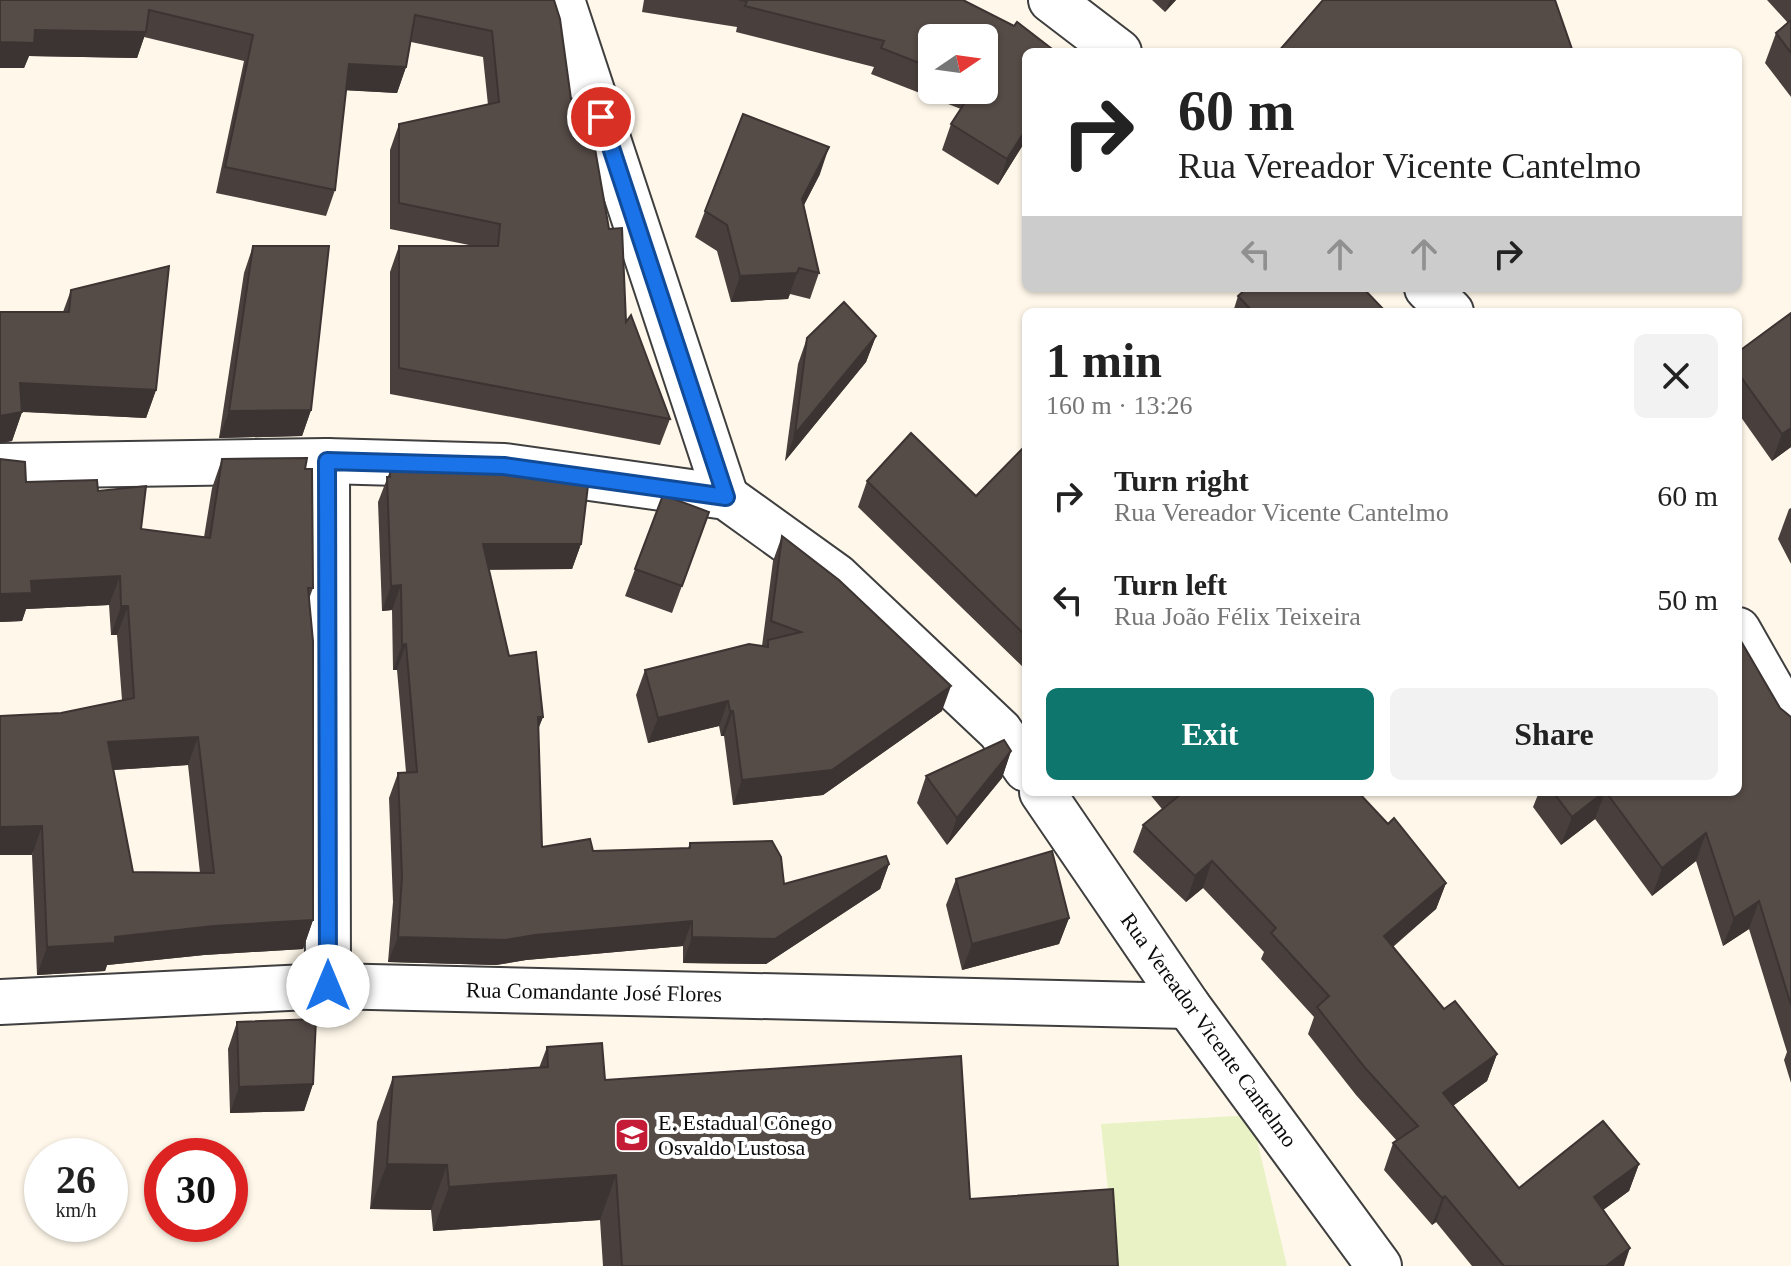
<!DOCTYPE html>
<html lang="en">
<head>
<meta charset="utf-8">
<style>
	body { margin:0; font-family:Georgia,serif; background:#f2f2f2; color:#222; height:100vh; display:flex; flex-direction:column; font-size:30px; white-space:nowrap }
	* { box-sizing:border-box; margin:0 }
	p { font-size:26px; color:#767676 }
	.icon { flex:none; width:44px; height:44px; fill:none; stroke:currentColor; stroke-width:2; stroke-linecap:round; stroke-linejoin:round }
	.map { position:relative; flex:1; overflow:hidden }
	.sheet { position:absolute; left:1022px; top:308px; width:720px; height:488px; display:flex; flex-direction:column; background:#fff; border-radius:12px; box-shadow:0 2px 6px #0004 }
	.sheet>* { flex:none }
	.top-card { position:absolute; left:1022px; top:48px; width:720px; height:244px; border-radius:12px; box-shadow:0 2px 6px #0004; background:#fff; color:#222; overflow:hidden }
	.needle { width:52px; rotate:77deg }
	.controls { position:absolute; left:918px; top:24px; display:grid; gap:16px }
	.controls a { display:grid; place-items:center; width:80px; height:80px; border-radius:12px; background:#fff; box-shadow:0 2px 6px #0004; font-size:40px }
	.speed { position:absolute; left:24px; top:1138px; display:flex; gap:16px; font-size:40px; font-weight:700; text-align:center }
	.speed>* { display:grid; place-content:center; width:104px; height:104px; border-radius:50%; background:#fff; box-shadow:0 2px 6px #0004; line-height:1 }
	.speed small { font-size:20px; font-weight:400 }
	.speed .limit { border:12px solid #d22; background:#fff; color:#111 }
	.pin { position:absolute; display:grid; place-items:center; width:68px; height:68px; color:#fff; margin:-34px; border:4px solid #fff; border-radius:50%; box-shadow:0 2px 8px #0007 }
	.me { position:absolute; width:88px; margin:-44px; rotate:0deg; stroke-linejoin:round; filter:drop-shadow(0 0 6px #0008) }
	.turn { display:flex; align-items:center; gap:28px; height:168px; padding:0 24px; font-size:36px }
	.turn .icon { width:104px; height:104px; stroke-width:2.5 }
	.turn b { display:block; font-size:56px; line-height:68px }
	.lanes { display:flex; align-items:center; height:76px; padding:0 24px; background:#0003; justify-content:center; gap:40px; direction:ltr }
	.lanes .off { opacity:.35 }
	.round { display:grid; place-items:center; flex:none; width:84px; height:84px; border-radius:12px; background:#f2f2f2 }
	.head { display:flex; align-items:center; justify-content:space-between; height:136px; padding:0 24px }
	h1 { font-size:48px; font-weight:800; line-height:60px }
	.cta { display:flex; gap:16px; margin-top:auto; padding:16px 24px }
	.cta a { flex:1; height:92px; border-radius:12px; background:#0f766e; color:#fff; font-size:32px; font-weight:800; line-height:92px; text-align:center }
	.cta a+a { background:#f2f2f2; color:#222 }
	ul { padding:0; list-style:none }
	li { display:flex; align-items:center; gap:24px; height:104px; padding:0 24px }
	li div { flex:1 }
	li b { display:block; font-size:30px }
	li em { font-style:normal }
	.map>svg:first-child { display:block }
</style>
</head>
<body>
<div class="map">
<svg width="1791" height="1266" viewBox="0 0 1791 1266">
	<rect width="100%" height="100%" fill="#fff8ea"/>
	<path fill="#e8f2c4" d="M1251,1115L1287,1266H1116L1101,1124Z"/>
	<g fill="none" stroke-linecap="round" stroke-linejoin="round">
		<g stroke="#3f3f3f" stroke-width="48">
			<g id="street">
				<path d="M562,0L726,497"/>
				<path d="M1051,0L1119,52"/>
				<path d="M1427,288L1451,312"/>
				<path d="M327,461L328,986"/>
				<path d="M0,466L327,461L504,466L726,497L836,576L1000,731L1026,769"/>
				<path d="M1738,630L1791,723"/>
				<path d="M1042,792L1188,1006L1379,1266"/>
				<path d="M0,1002L328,986L1188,1006"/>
			</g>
		</g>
		<use href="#street" stroke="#fff" stroke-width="44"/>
	</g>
	<g fill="#49403d" fill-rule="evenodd">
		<path d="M0,0H554L571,99L626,322L670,419L660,445L390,394V272L399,246H474L390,229V150L399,124L488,105L483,57L411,42L406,67L397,93L346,90L335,190L326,216L216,193L244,61L144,37L137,58L29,56L24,68Z"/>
		<path d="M644,0H963L1026,140L998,185L942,150L951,124L961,109L871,74L874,67L736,32L737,27L642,12ZM932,38L984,90H932Z"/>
		<path d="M1152,0H1176L1165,12Z"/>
		<path d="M1767,0H1791V97L1765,63L1776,33L1788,23Z"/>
		<path d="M820,174L804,205L819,273L810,299L790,294L788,299L731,302L717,251L695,237L705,211Z"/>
		<path d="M253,246L311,410L302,436L219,438L244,273Z"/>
		<path d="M71,290L156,390L146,418L22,412L12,441L0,443V312H63Z"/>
		<path d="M1238,296L1386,312H1233Z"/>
		<path d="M876,336L866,362L785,461L798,364L807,338Z"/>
		<path d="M1738,352L1791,447L1772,461L1738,413Z"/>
		<path d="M1026,445V670L858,507L867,481L976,496Z"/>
		<path d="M0,459L26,482L98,491L141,529L204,537L212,488L222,459L305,469L313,588L309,599L313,920L303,949L204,955L107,965L105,971L37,975L32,855L61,713L122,700L117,635H111L109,605L26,609L22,621L0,622ZM188,765L200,873L133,872L113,770Z"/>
		<path d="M464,464L581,544L572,569H489L509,656L543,717L538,729L542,847L593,851L688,848L690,843L784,884L889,864L880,889L766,964L683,963V946L526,960L496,965L388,962L393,902L389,798L398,773L406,772L397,670H393L392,610L382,611L378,502L390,471L463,469Z"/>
		<path d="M663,495L709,512L672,613L625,596Z"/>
		<path d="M1791,508V564L1778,539L1789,509Z"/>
		<path d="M782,536L942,711L823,795L733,805L724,736H721L719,726L648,743L636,695L645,670L766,647L762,646L773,561Z"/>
		<path d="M1780,708L1791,717V1083L1784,1060L1787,1052L1749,929L1723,946L1696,861L1652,896L1595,819L1561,845L1533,807L1539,792H1738Z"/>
		<path d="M1011,751L1002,778L947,845L917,803L926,776Z"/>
		<path d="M1148,792H1358L1446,883L1436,909L1393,947L1444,1009L1497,1054L1487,1081L1453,1106L1519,1188L1639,1164L1629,1191L1603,1210L1624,1266H1472L1436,1222L1432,1225L1384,1170L1393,1143L1397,1141L1356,1095L1308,1034L1314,1017L1261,959L1264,952L1203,888L1186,902L1133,852L1143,825L1162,809Z"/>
		<path d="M956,879L1069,918L1059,944L962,970L946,905Z"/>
		<path d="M237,1022L313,1084L304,1111L230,1113L228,1049Z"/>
		<path d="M547,1047L605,1080L970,1199L1118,1266H603L600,1220L433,1231L431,1210L370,1209L377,1122L393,1077L539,1068Z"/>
	</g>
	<g fill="#3c3432">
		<path d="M1170,0H1176L1165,12Z"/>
		<path d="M35,30L146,32L137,58L29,56L24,68H0V42Z"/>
		<path d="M349,64L406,67L397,93L340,90Z"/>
		<path d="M1026,129V140L998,185L1007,159Z"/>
		<path d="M829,147L820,174L793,226L802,199Z"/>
		<path d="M797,273L788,299L731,302L740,276Z"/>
		<path d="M876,336L866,362L785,461L795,434Z"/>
		<path d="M20,383L156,390L146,418L10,411Z"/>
		<path d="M311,410L302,436L219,438L229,411Z"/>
		<path d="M22,412L12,441L0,443V416Z"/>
		<path d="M1791,428V447L1772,461L1782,434Z"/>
		<path d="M483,544H581L572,569L474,570Z"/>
		<path d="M120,576L109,605L26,609L22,621L0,622V594L31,581Z"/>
		<path d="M401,585L392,610L382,611L391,586Z"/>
		<path d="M121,606H128L117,635H111Z"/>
		<path d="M406,644L397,670H393L402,645Z"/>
		<path d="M951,686L942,711L823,795L733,805L742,780Z"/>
		<path d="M728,701L719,726L648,743L658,718Z"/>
		<path d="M730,711H733L724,736H721Z"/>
		<path d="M538,717H543L533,742Z"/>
		<path d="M198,737L188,765L98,771L108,742Z"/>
		<path d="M1011,751L1002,778L947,845L957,818Z"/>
		<path d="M1605,792L1595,819L1561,845L1572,817Z"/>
		<path d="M42,826L32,855H0V827Z"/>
		<path d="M1706,833L1696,861L1652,896L1662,868Z"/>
		<path d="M1212,861L1203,888L1186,902L1195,876Z"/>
		<path d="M889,864L880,889L766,964L683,963L692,937Z"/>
		<path d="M1446,883L1436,909L1374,962L1384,936Z"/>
		<path d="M1759,901L1749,929L1723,946L1734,918Z"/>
		<path d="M1069,918L1059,944L962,970L972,944Z"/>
		<path d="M313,920L303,949L204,955L107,965L105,971L37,975L47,947L115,937L214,926Z"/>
		<path d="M692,921L683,946L526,960L496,965L388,962L398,937L535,935Z"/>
		<path d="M1497,1054L1487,1081L1433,1120L1443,1093Z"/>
		<path d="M313,1084L304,1111L230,1113L239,1087Z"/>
		<path d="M387,1164L447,1165L431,1210L370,1209Z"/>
		<path d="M1639,1164L1629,1191L1584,1224L1594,1197Z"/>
		<path d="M616,1175L600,1220L433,1231L449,1187Z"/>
		<path d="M1445,1196L1436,1222L1432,1225L1442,1198Z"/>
		<path d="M1630,1248L1624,1266H1606Z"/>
	</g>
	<g fill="#554b47" stroke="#3c3432" stroke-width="2" fill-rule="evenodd">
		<path d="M0,0H554L560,19L571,99L586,97L609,229L622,228L626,322L631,315L670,419L399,368V246H498L500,224L399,203V124L499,102L492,31L415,15L406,67L349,64L335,190L225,167L253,35L149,10L146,32L35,30L34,43L0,42Z"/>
		<path d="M739,0H963L1014,26L1017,22L1056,52H1026V129L1007,159L951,124L973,90H984V38H932V68L881,48L884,41L745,6L747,1Z"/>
		<path d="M1323,0H1555L1573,52H1278Z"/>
		<path d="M1791,20V53L1776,33Z"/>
		<path d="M743,114L829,147L802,199L819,273L799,268L797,273L740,276L727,225L705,211Z"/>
		<path d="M253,246H329L311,410L229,411Z"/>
		<path d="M169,266L156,390L20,383L22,412L0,416V312H69L71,290Z"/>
		<path d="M1247,288H1363L1386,312H1253L1238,296Z"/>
		<path d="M844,302L876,336L795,434L807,338Z"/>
		<path d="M1791,313V428L1782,434L1738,373V352Z"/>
		<path d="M911,433L976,496L1026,445V636L867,481Z"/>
		<path d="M307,458L305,469H312L313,588H308L313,641V920L214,926L115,937V943L47,947L42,826L0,827V716L61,713L134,698L128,606H121L120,576L31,581L32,593L0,594V459L25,462L26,482L97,480L98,491L146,486L141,529L210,538L222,459ZM198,737L214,873L133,872L108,742Z"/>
		<path d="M464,464L511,466L589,477L581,544H483L509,656L536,652L543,717H538L542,847L590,839L593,851L690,848V843L772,841L781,857L784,884L886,856L889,864L775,939L692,937V921L535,935L505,940L398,937L402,877L398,773L417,772L406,644L402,645L401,585L391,586L387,477H390V471L464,469Z"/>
		<path d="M663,495L709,512L682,586L635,569Z"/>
		<path d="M782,536L839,580L951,686L832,770L742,780L733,711H730L728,701L658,718L645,670L749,644L768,647V640L801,632L771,621Z"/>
		<path d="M1738,636L1780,708L1791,717V1005L1759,901L1734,918L1706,833L1662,868L1606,792H1738Z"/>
		<path d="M1004,740L1011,751L957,818L926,776Z"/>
		<path d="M1180,792H1358L1388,824L1394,818L1446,883L1384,936L1444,1009L1455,1001L1497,1054L1443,1093L1519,1188L1603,1121L1639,1164L1594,1197L1630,1248L1606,1266H1504L1445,1196L1442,1198L1393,1143L1418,1126L1366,1069L1317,1007L1329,996L1271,933L1276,928L1212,861L1195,876L1143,825L1181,794Z"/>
		<path d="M1553,792H1604L1572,817Z"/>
		<path d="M1052,851L1069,918L972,944L956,879Z"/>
		<path d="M316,1019L313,1084L239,1087L237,1022Z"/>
		<path d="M602,1043L605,1080L961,1056L970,1199L1113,1189L1118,1266H622L616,1175L449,1187L447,1165L387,1164L393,1077L548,1067L547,1047Z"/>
	</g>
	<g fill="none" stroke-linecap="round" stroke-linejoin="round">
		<g stroke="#114b97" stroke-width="20">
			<path id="route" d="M328,986L327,461L504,466L726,497L601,117"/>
		</g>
		<use href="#route" stroke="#1a73e8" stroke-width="14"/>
	</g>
	<defs>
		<g id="school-square" transform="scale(1.8)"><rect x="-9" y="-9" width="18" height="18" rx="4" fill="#c41b37" stroke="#fff"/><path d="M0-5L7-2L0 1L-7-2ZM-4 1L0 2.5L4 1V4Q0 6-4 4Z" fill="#fff"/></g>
	</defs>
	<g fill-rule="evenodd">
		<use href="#school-square" x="632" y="1135"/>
	</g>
	<g text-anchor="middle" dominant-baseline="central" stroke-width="8" stroke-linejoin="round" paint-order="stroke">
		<g font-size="22" fill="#0c0c0c" stroke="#fff">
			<text transform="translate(594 992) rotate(1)">Rua Comandante José Flores</text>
			<text transform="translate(1209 1030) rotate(54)">Rua Vereador Vicente Cantelmo</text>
		</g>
		<g font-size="22" fill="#0c0c0c" stroke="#fff" text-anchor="start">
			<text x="658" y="1122">E. Estadual Cônego<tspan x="658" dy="25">Osvaldo Lustosa</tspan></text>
		</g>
	</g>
</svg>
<div class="controls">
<a><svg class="needle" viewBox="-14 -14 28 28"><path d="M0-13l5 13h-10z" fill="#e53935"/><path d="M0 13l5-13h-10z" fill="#767676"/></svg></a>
</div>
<div class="speed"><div>26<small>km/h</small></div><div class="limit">30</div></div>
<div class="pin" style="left:601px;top:117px;background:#d93025"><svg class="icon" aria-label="arrive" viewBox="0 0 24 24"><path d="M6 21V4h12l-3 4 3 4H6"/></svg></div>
<svg class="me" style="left:328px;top:986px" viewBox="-20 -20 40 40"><circle r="19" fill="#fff"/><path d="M0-13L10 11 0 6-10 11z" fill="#1a73e8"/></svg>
<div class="top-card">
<div class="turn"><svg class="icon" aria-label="right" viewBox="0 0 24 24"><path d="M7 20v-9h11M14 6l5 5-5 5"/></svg><div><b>60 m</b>Rua Vereador Vicente Cantelmo</div></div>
<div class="lanes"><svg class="icon off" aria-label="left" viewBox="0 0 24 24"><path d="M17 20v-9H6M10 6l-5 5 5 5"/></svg><svg class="icon off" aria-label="ahead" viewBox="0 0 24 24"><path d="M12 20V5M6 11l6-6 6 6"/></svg><svg class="icon off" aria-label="ahead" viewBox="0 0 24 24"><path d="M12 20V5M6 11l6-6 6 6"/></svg><svg class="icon" aria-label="right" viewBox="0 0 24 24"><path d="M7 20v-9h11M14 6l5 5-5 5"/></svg></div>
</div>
<section class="sheet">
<div class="head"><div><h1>1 min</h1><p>160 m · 13:26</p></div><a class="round"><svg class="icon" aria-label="close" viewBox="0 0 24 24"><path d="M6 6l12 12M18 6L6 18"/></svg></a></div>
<ul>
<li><svg class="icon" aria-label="right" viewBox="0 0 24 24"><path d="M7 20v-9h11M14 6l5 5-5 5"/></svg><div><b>Turn right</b><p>Rua Vereador Vicente Cantelmo</p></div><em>60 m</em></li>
<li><svg class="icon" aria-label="left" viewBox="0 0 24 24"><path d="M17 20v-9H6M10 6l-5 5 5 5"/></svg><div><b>Turn left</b><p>Rua João Félix Teixeira</p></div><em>50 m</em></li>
</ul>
<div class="cta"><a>Exit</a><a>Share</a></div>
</section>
</div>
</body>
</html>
